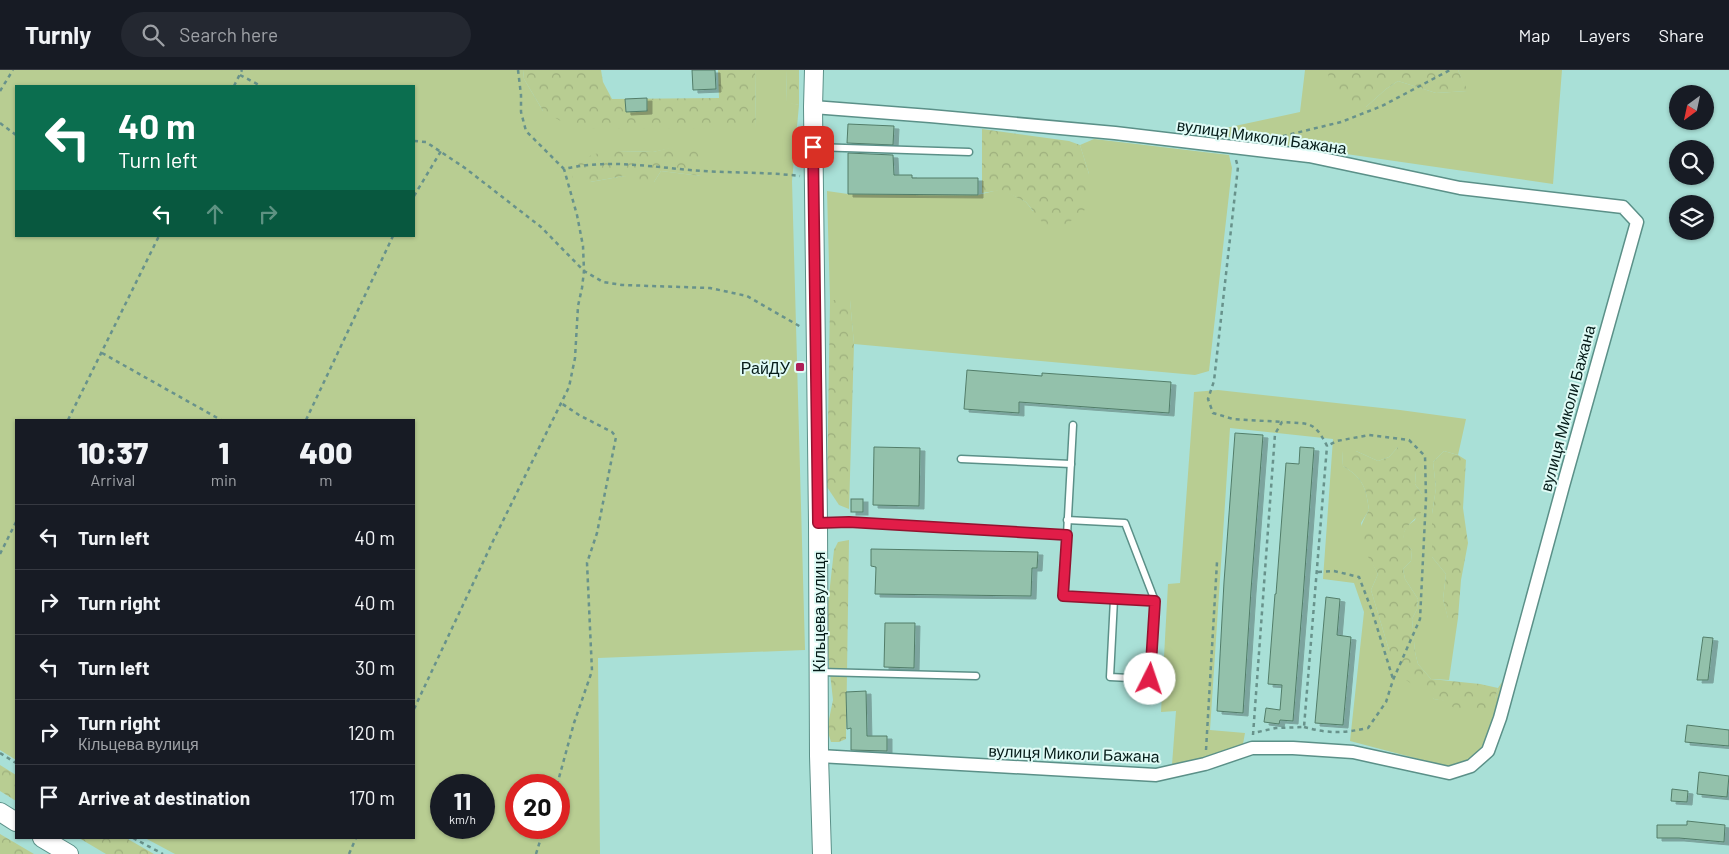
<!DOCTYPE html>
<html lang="en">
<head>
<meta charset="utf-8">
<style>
	body { margin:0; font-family:Barlow,sans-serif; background:#242831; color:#f1f3f6; height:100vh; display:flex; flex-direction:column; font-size:19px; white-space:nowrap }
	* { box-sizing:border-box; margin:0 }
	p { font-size:16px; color:#9ea1a6 }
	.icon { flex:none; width:28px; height:28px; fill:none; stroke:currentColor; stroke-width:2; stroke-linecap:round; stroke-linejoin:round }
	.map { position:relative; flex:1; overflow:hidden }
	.sheet { position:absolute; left:15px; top:349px; width:400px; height:420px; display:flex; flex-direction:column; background:#171b24; border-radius:0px; box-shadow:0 1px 4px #0004 }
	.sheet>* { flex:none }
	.top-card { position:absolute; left:15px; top:15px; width:400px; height:152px; border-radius:0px; box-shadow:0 1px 4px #0004; background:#0b6e4f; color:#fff; overflow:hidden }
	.needle { width:32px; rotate:213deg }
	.tools { position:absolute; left:1669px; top:15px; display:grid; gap:10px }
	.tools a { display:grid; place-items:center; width:45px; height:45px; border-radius:50%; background:#171b24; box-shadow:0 1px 4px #0004; font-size:25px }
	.speed { position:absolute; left:430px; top:704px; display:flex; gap:10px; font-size:25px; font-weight:700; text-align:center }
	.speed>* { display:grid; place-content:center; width:65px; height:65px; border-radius:50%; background:#171b24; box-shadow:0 1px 4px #0004; line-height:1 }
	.speed small { font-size:12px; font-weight:400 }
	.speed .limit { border:8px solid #d22; background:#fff; color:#111 }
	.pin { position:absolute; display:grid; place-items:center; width:42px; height:42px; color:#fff; margin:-21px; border-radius:10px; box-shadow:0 2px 8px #0006 }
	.me { position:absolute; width:55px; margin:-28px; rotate:4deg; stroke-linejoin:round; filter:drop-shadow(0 0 4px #0008) }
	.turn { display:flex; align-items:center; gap:18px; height:105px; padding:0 20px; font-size:22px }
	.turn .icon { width:65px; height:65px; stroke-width:2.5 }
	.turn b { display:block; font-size:35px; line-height:42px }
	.lanes { display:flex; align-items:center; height:48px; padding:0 20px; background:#0003; justify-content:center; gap:25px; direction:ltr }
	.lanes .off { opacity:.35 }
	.eta { display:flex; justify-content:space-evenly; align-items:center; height:85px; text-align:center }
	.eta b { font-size:30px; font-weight:800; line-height:35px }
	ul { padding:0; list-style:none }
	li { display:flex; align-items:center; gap:15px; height:65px; padding:0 20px; border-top:1px solid #363941 }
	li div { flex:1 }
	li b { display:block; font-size:19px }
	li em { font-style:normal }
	header { display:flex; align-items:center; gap:30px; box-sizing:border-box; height:70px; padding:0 25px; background:#171b24; border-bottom:1px solid #363941 }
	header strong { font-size:24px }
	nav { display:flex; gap:28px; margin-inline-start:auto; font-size:18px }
	.search { width:350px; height:45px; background:#242831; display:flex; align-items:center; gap:12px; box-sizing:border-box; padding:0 18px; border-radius:28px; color:#9ea1a6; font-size:19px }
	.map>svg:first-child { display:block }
</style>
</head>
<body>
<header>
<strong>Turnly</strong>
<div class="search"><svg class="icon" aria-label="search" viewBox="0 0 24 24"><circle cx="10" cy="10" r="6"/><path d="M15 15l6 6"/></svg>Search here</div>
<nav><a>Map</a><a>Layers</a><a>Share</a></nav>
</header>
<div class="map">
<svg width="1729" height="784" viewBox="0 0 1729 784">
	<defs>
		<pattern id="forest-crowns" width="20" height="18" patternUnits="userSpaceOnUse" patternTransform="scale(1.25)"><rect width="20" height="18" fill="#b8cd92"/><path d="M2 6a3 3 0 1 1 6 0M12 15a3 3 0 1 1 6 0" fill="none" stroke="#9daf7d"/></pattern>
		<filter id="shadow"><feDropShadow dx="5" dy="3" stdDeviation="0" flood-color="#0004"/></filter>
	</defs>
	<rect width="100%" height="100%" fill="#a9e0d7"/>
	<g fill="#b8cd92" fill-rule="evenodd">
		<path d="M0,0H523L524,9L543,41L756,58L755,0H786L787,32L799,35L792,111L805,580L598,588L600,784H175L145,768H414V350H16V690L0,680ZM16,16H414V166H16ZM677,77L701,106L661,101L654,112L624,106L590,112L618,81L653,82ZM441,715H484V758H441ZM516,715H559V758H516Z"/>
		<path d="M1305,0H1328L1366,37L1386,19L1398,11L1436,23L1467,21L1458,0H1562L1553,114L1207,64V62L1300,42Z"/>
		<path d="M1094,69L1229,85L1232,98L1209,301L1195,305L854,274L850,230H830L827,121L848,124L978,125L1002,119L1026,132L1033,141L1089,104L1080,75Z"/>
		<path d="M1218,320L1400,340L1466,349L1458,385L1444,381L1433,392L1436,418L1432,444V487L1446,504L1443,529L1448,548H1458L1449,610L1431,609L1418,594L1415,582L1412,549L1417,539L1418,529L1405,509L1403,499L1411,491L1412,480L1404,473L1403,464L1407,456L1415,450L1422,424L1415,414L1416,401L1398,377L1389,387L1378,391L1356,381H1342L1343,396C1363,408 1366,417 1369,440L1361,453L1370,488L1378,504L1371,520L1389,580L1434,629L1449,631L1495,629L1498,618L1502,612L1495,647L1482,680L1467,692L1449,697L1350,671L1364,542L1354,513L1323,509L1333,369L1230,358L1210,660L1245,663L1243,674L1211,686L1172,695L1176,641L1161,642L1168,514L1180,513L1194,322Z"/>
	</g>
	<g fill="url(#forest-crowns)">
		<path d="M523,0H601L603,12L612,29L719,28L718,0H755L756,58L575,59L543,41L524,9Z"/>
		<path d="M786,0H799V35L787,33Z"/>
		<path d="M1328,0H1458L1468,21L1436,23L1398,11L1386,19L1366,37L1354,38L1329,16Z"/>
		<path d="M982,59L1069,71L1080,75L1089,104L1086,139L1067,154L1046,157L1026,132L1002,120L982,123Z"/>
		<path d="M677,76L699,82L701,106L661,101L654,112L644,118L624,106L590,112L574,111L569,96L594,84L618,81L653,82Z"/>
		<path d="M830,230H850L854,274L849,439L839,435L827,417Z"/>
		<path d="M1407,376L1414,382L1420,392L1416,401L1415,414L1422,424V441C1411,455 1393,462 1412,480L1411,491L1403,499L1405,509L1418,529L1417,539L1412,549L1415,582L1418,594L1431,609L1480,614L1498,618L1495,629L1487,642L1457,643L1449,632L1434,629L1406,610L1389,580L1371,520L1378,504C1364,477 1351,469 1369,440C1366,417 1363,408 1343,396L1342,381H1356L1378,391L1389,387L1398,377Z"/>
		<path d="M1444,381L1458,385L1466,390L1463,438L1468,473L1461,510L1458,548L1448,549L1443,529L1446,504L1432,487V444L1436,418L1433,392Z"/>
		<path d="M849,470L846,669L839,672H831L827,659L833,630L827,576V543L834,480L838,472Z"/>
		<path d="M0,695L16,705V731L0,721Z"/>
		<path d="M0,764L34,784H0Z"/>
		<path d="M79,768H126L154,784H106Z"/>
	</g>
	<g fill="#93c1ab" stroke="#527d69" filter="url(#shadow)">
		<path d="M692,0H715L716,19L693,20Z"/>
		<path d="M647,28V41L626,42L625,29Z"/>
		<path d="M848,54L894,56L893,75L847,73Z"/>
		<path d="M848,83L893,85L894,105H912V108H978V125L848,124Z"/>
		<path d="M967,300L1042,306V303L1171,312L1169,343L1019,332V343L964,339Z"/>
		<path d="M1235,363L1263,365L1251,520L1243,643L1217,641L1224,512Z"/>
		<path d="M874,377L920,378L919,436L873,435Z"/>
		<path d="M1300,377L1314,378L1303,527L1293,651L1280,650L1279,654L1264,652L1266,638L1280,640L1282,615L1268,614L1275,524H1276L1286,393L1299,394Z"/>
		<rect x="851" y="429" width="12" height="13"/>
		<path d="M871,479L1038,482L1037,498H1032L1031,526L875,524L876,497L871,496Z"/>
		<path d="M1326,527L1340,529L1337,565L1351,567L1343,655L1315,653Z"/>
		<path d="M885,553H915L914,598L884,597Z"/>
		<path d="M1703,567L1713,568L1708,610H1697Z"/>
		<path d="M866,621L867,666H887V681L851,680V658L847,659L846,622Z"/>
		<path d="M1687,655L1729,660V676L1685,672Z"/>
		<path d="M1699,702L1729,706L1727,727L1697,724Z"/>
		<path d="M1672,719L1688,721L1687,732L1671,731Z"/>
		<path d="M1687,751L1725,755L1724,772L1679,768H1657V755H1687Z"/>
	</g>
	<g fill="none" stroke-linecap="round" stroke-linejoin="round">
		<g stroke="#5b9088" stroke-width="9">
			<g id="lane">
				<path d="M814,77L969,82"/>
				<path d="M961,389L1071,394"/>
				<path d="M1067,450L1125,453L1155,531"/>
				<path d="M819,453L849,452L1067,465L1073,355"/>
				<path d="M1067,465L1063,526L1155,531L1150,609L1110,607L1114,529"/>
				<path d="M820,602L976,606"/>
			</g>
		</g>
		<g stroke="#5b9088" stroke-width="15">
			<path id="street" d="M813,37L930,46L1115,63L1309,86L1460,118L1623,137L1637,152L1563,416L1500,648L1488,681L1471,696L1449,703L1353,682L1293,678H1252L1205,694L1156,705L819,686"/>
		</g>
		<g stroke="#5b9088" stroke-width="20">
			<g id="secondary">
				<path d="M814,0L813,37L818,453L819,686L822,784"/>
				<path d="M0,742L16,752"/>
				<path d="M42,768L69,784"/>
			</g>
		</g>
		<g stroke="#68928b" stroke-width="2.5" stroke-dasharray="4 4" stroke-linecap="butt">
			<path d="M518,0L521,25V42L526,61L564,99C610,88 657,98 703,101C735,103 767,102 800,106"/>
			<path d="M240,5L261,16"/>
			<path d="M234,16L242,0"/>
			<path d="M0,21L13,0"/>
			<path d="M0,53L16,65"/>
			<path d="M1275,68L1341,52L1382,36L1450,0"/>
			<path d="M414,71L426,72L465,98L541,157L584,201L603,212L622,215L710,218L747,226L801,257"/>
			<path d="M1236,90L1238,97L1214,311L1208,329L1213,343L1233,349L1282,352"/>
			<path d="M414,126L441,81"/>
			<path d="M102,283L221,350"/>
			<path d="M68,350L159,166"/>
			<path d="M306,350L393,166"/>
			<path d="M0,484L16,452"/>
			<path d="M1318,502L1334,501L1359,507L1372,541L1393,609"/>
			<path d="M414,639L494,469L569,317L575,288L578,236L582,218L584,201L583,176L577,145L564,99"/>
			<path d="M1304,657C1329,664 1344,663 1368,658L1386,632L1393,610L1420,549L1426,428L1425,386L1409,370L1369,365L1337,371L1327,376"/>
			<path d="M1253,665L1275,364L1282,352C1309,354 1314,350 1327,376L1304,657L1276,658L1253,663"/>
			<path d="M1206,680L1217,492"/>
			<path d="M0,683L16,693"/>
			<path d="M557,715L574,653L592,601L587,493L597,463L616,367L612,362L579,345L561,333"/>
			<path d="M133,768L163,784"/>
			<path d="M349,784L356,768"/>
			<path d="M536,784L544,758"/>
		</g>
		<use href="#lane" stroke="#fff" stroke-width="6"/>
		<use href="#street" stroke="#fff" stroke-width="12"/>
		<use href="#secondary" stroke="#fff" stroke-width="18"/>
	</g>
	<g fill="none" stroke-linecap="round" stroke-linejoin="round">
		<g stroke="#92132f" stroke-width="12">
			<path id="route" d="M813,77L818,453L849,452L1067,465L1063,526L1155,531L1150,609"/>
		</g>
		<use href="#route" stroke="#e11d48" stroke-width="9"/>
	</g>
	<rect fill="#af2058" stroke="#e0fbf6" stroke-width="2" x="795" y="292" width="10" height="10" rx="2.5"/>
	<g text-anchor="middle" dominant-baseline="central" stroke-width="4" stroke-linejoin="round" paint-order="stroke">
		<g font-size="16" fill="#061c19" stroke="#e0fbf6">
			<text transform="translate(1262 66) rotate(8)">вулиця Миколи Бажана</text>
			<text transform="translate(1567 338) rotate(-75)">вулиця Миколи Бажана</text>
			<text transform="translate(818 542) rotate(-90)">Кільцева вулиця</text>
			<text transform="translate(1074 683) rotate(2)">вулиця Миколи Бажана</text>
		</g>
		<g font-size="16" fill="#061c19" stroke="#e0fbf6" text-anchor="end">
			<text x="790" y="297">РайДУ</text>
		</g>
	</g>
</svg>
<div class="tools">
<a><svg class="needle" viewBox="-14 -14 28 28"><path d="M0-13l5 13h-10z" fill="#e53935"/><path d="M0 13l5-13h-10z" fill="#9ea1a6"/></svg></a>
<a><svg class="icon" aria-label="search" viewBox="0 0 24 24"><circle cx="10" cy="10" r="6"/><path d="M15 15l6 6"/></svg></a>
<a><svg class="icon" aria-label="layers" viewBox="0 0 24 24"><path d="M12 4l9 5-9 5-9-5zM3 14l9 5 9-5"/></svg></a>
</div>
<div class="speed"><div>11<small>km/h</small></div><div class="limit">20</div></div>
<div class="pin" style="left:813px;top:77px;background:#d93025"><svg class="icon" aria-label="arrive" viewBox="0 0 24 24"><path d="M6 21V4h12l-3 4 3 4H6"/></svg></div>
<svg class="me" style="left:1150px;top:609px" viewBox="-20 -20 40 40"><circle r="19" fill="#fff"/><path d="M0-13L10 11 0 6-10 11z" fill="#e11d48"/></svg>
<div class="top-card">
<div class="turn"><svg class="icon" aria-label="left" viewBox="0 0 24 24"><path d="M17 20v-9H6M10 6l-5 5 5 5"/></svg><div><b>40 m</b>Turn left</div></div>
<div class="lanes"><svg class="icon" aria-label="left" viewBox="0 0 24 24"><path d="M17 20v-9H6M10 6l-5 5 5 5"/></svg><svg class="icon off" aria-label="ahead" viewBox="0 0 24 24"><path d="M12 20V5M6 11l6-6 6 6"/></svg><svg class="icon off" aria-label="right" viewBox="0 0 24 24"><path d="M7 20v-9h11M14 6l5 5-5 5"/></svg></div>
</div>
<section class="sheet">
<div class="eta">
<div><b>10:37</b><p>Arrival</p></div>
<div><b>1</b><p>min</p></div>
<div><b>400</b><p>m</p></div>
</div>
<ul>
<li><svg class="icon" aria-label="left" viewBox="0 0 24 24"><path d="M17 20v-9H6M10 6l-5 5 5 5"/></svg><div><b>Turn left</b></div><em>40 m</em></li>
<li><svg class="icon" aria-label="right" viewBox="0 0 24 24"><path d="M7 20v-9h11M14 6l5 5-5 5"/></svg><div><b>Turn right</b></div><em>40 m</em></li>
<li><svg class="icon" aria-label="left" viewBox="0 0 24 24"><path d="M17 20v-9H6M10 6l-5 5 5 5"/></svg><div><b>Turn left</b></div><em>30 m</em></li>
<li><svg class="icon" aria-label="right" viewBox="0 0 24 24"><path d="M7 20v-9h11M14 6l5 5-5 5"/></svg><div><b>Turn right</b><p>Кільцева вулиця</p></div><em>120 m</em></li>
<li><svg class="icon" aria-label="arrive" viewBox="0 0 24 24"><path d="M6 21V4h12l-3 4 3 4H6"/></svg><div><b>Arrive at destination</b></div><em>170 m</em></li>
</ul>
</section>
</div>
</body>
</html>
